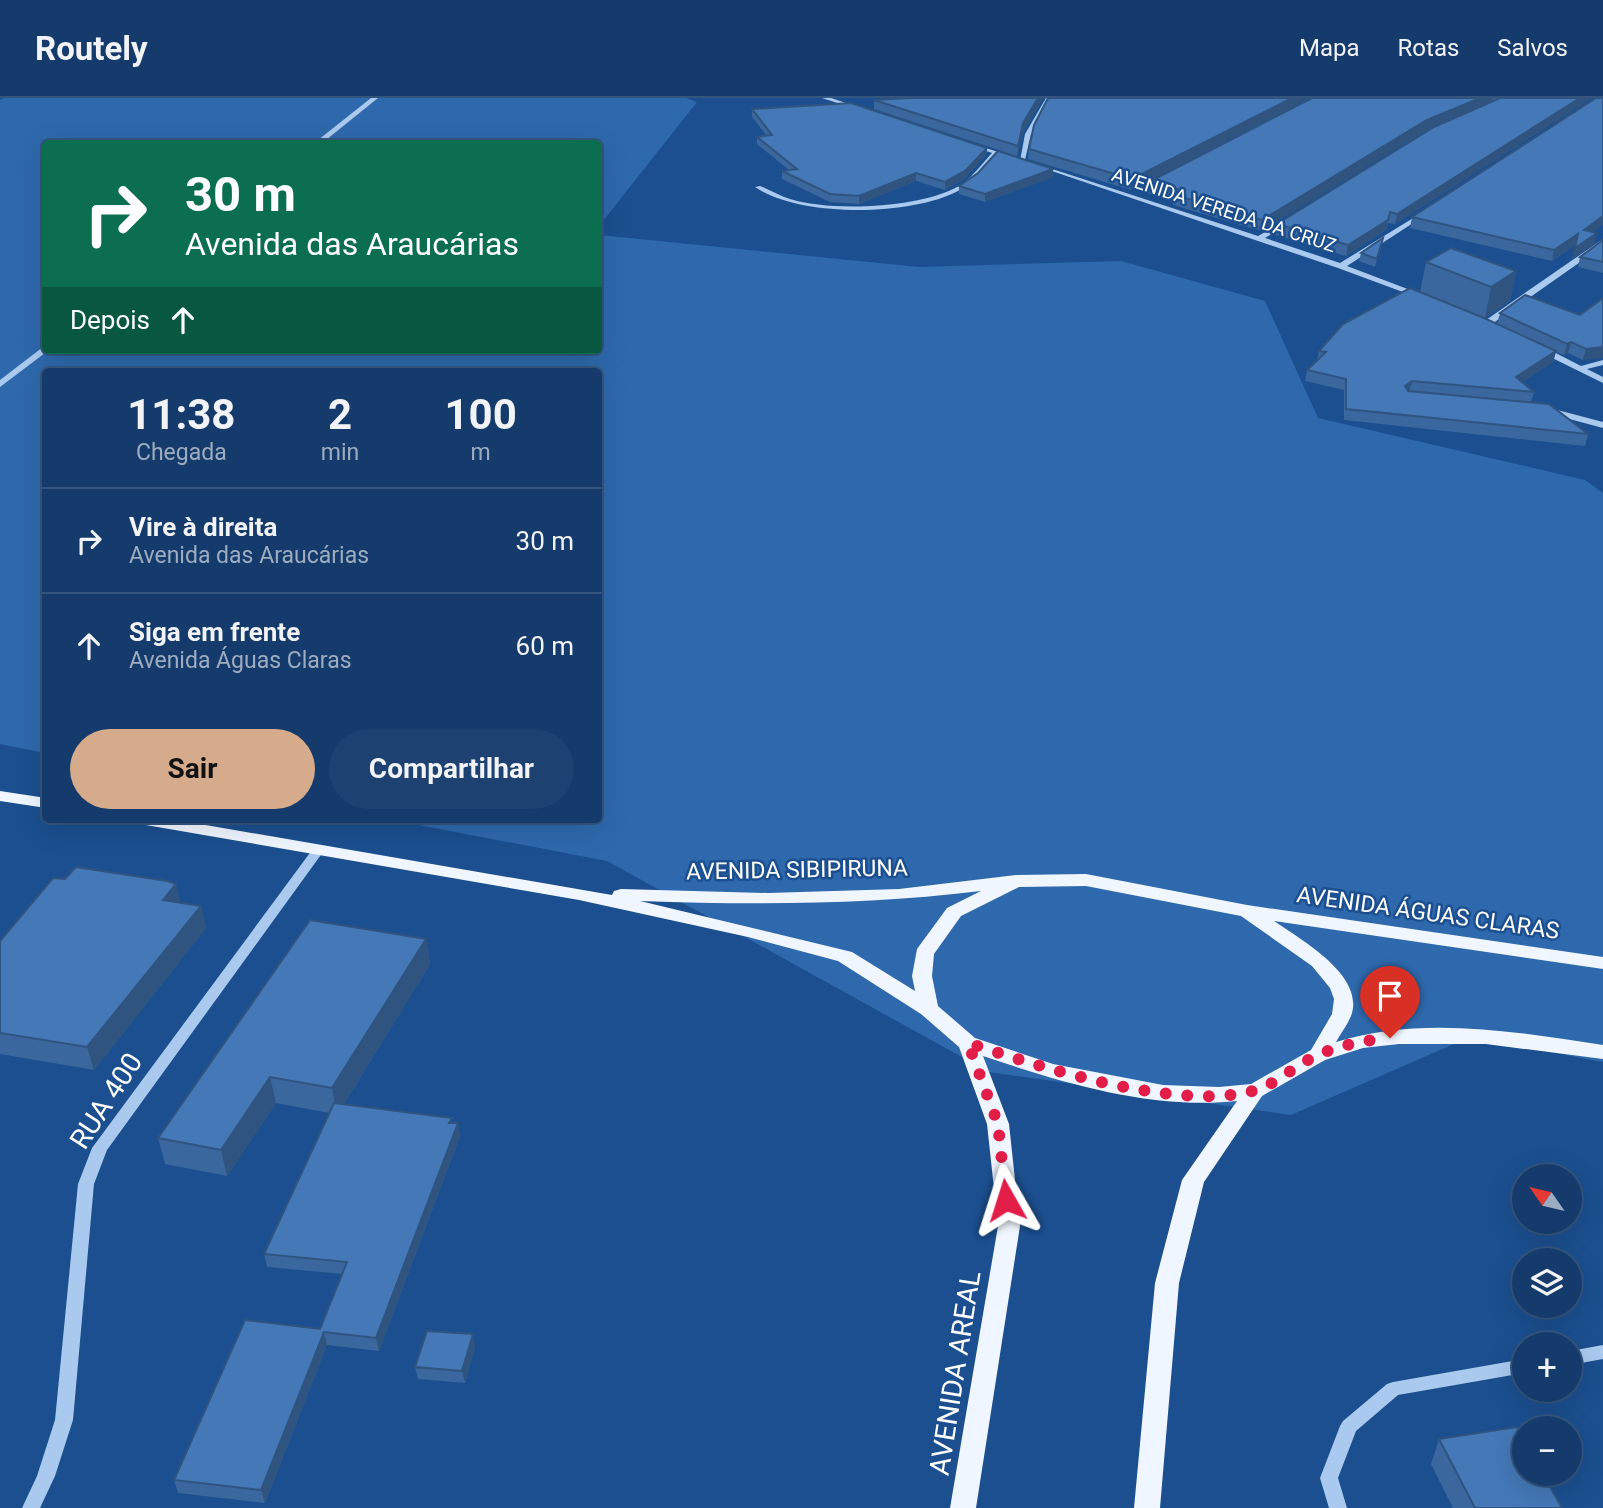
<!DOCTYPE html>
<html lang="pt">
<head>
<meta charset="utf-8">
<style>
	body { margin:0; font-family:Roboto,sans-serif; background:#1d4271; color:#f1f3f6; height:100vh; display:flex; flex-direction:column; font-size:26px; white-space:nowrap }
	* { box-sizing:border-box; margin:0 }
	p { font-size:23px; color:#9dadc1 }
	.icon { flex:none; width:38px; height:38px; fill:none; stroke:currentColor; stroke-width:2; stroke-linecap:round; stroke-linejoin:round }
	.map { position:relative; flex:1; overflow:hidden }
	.drawer { position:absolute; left:42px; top:270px; width:560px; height:455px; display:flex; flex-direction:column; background:#143b6b; border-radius:7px; box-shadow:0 7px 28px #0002,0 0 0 2px #33557e }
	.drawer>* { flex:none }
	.top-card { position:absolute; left:42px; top:42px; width:560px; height:214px; border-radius:7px; box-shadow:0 7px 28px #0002,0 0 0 2px #33557e; background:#0b6e4f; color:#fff; overflow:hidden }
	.needle { width:46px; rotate:304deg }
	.buttons { position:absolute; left:1512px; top:1066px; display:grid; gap:14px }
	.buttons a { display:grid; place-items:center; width:70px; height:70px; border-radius:50%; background:#143b6b; box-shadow:0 7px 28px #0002,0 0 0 2px #33557e; font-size:35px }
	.pin { position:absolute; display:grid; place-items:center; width:60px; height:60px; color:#fff; margin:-72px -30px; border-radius:50% 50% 50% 0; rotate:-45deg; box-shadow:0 0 7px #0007 }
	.pin .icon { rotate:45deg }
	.me { position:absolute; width:77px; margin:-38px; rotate:354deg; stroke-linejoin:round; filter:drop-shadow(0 0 5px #0008) }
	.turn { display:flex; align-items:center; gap:24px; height:147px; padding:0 28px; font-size:32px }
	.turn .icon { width:91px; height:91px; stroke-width:2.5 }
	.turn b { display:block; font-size:49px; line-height:60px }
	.then { display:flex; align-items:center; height:66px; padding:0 28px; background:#0003; gap:14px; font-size:26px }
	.eta { display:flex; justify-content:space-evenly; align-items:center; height:119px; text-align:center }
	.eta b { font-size:42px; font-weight:700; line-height:49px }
	.cta { display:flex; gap:14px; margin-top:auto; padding:14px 28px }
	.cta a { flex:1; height:80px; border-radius:42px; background:#d6ab8b; color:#111; font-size:28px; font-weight:700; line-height:80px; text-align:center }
	.cta a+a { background:#1d4271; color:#f1f3f6 }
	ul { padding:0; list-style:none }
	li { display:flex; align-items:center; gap:21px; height:105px; padding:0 28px; border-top:2px solid #33557e }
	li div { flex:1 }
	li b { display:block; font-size:26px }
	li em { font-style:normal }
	header { display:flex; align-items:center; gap:42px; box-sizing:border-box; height:98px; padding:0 35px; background:#143b6b; border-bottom:2px solid #33557e }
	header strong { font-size:33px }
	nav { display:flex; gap:38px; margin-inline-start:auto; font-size:24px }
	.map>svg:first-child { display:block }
</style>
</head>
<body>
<header>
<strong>Routely</strong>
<nav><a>Mapa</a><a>Rotas</a><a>Salvos</a></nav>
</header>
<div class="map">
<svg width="1603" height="1410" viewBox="0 0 1603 1410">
	<rect width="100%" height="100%" fill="#1b4f8f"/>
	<path fill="#2e69ad" d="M4,0H686L697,4L599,128L598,46H46V252H598L599,137L919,169L1121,163L1265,203L1318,320L1585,382L1603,395V964L1470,939L1291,1017L989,974L607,763L388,721H598V273H46L45,655L0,646V2Z"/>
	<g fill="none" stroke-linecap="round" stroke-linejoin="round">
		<g fill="#a9c9ee" fill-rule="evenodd">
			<path d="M371,0H378L321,46H313Z"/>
			<path d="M822,0H831L861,10L856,11Z"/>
			<path d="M1046,0H1052L1031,36L1025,62L1020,63L1025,36Z"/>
			<path d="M970,45L1014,59L1011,61L998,57C986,70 974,85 958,93C911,118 800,120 755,89L760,88C770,92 780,98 790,101C831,114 920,110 957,89C971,81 981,67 992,55L970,47Z"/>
			<path d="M1037,66L1258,138L1289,121H1293V123L1265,140L1340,165L1423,114H1427V116L1347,168L1426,198L1419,200L1338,170L1037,68Z"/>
			<path d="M1600,143H1603V148L1489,228H1483V224Z"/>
			<path d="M43,249H46V252H49L0,289V282Z"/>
			<path d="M1538,249H1544L1581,268L1603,262V267L1587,271L1603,279V285L1538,253Z"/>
			<path d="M1546,309L1603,324V330L1543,314L1542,312Z"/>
			<path d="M319,747L325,751L323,754L107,1052L94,1086L73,1322L55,1378L40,1410H22L37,1378L55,1322L78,1086L92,1050L315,748Z"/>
			<path d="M1603,1247V1261L1570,1267V1253Z"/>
			<path d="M1524,1261V1275L1398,1297L1356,1333L1338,1380L1347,1410H1329L1320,1380L1340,1328L1343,1323L1387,1286L1393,1284Z"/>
		</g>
		<g fill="#f0f6ff" fill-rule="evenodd">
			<path d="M0,693L46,700V710L0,703Z"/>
			<path d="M131,721H171L612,797L614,793L621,791L768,795L899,791L1016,777L1086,776L1247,807L1603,859V871L1274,823C1300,841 1363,876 1352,915C1349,925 1341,935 1336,944C1422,917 1516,934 1603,947V961L1486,946H1399L1363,950L1325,962L1262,998L1204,1084L1179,1185L1160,1410H1134L1155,1185L1182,1082L1237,1003C1152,1012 1063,985 983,958L1009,1026L1020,1128L976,1410H950L998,1128L987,1026L959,949L921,916L838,863L748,839L579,802L140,726ZM1086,788L1241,818L1312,868L1330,890L1334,901L1332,916L1311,952L1251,986L1219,989L1163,987L1053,966L975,940L938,908L932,878L934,856L961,818L1019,789ZM981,793L947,810L917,851L912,878L915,893L852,854L640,803C754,807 867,807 981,793Z"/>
		</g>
	</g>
	<g fill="#3a679d">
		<path d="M910,0H1043L1023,35L1017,58L874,11V2Z"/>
		<path d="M1048,0H1309L1131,92L1028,61L1029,51Z"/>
		<path d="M1312,0H1592L1395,126L1388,125L1386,132L1346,158L1276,137L1277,126L1494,4L1426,32L1261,133L1173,107L1174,101L1146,95L1147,85Z"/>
		<path d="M1603,0V127L1593,134L1594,146L1572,161L1576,146L1552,163L1410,130L1412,119Z"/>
		<path d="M752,11L987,50L986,57L964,81L945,92L916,83L859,106L830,104L782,81V73L789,72L757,46V39L767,38L752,19Z"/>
		<path d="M1053,79L985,104L959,96V88Z"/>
		<path d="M1383,140L1375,169L1359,163L1361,155Z"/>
		<path d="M1603,142V175L1578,169L1580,159Z"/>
		<path d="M1426,164L1516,173L1510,203L1485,220L1497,226L1500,215L1580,217L1603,200L1583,262L1568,255L1564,257L1556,254L1553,264L1522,284L1534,294L1531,304L1588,336L1585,348L1344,322V292L1305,283L1307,272L1317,262L1319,253L1420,194Z"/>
		<path d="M181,805L201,808L206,830L94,972L0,956V843Z"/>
		<path d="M426,841L430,866L344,1006L453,1025L460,1038L379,1253L327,1247L265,1405L178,1395L174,1382L320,1231L342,1176L267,1169L264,1156L329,1015L276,1005L227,1078L165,1066L158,1040Z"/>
		<path d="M475,1249L465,1285L418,1281L415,1269Z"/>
		<path d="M1439,1341L1562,1410H1453L1431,1366Z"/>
	</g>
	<g fill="#305480">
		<path d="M1038,0H1043L1023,35L1017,58L1018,48L1023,25Z"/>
		<path d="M1292,0H1309L1131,92L1132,81Z"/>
		<path d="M1480,0H1493L1492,4L1426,32L1261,133L1262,122L1427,22Z"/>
		<path d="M1580,0H1592L1395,126L1397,116Z"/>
		<path d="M987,50L986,57L964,81L945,92V84Z"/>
		<path d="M1053,71V79L985,104V96Z"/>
		<path d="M916,75V83L859,106V98Z"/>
		<path d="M1390,114L1386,132L1346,158L1348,147Z"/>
		<path d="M1603,118V127L1581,143L1584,132Z"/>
		<path d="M1597,135L1594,146L1572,161L1575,150Z"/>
		<path d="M1578,136L1576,146L1552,163L1554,152Z"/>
		<path d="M1516,173L1510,203L1485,220L1491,189Z"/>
		<path d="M1571,244L1568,255L1564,257L1567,246Z"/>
		<path d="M1603,249V260L1583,262L1586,251Z"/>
		<path d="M1556,253L1553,264L1513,290L1516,279Z"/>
		<path d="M1412,283L1409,294L1405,288Z"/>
		<path d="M176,786L181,807L163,802Z"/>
		<path d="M201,808L206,830L94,972L87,949Z"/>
		<path d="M426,841L430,866L337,1017L332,990Z"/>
		<path d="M270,979L276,1005L227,1078L221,1052Z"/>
		<path d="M458,1025L460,1038L379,1253L376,1240Z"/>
		<path d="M324,1234L327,1247L265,1405L261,1392Z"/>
		<path d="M473,1236L475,1249L465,1285L462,1273Z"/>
	</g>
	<g fill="#4478b7" stroke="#305480" stroke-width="2">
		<path d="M910,0H1038L1023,25L1018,48L874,2Z"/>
		<path d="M1048,0H1292L1132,81L1029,51L1034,27Z"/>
		<path d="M1312,0H1480L1427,22L1262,122L1174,97L1182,92L1147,85Z"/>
		<path d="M1500,0H1580L1397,116L1390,114L1388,122L1348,147L1277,126L1434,29Z"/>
		<path d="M1596,0H1603V118L1584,132L1597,135L1575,150L1578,136L1554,152L1412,119Z"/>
		<path d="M851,5L987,50L965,73L945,84L916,75L859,98L830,96L782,73L797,71L757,39L772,37L752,11Z"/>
		<path d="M998,53L1053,71L985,96L959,88L978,75Z"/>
		<path d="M1383,140L1377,161L1361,155Z"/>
		<path d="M1603,142V164L1580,159Z"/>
		<path d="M1451,150L1516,173L1491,189L1426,164Z"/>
		<path d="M1410,190L1484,220L1556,253L1516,279L1534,294L1412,283L1405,288L1408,293L1549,306L1588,336L1346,311V281L1307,272L1326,254L1319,253L1343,226Z"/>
		<path d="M1525,197L1580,217L1603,200V249L1586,251L1571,244L1567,246L1500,215Z"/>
		<path d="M76,769L167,783L176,786L163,802L201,808L87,949L0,935V843L53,780L65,781Z"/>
		<path d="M310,822L426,841L332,990L270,979L221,1052L158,1040Z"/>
		<path d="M334,1005L452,1020L449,1025H458L376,1240L324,1234L261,1392L174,1382L245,1222L320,1231L347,1164L264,1156Z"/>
		<path d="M427,1233L473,1236L462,1273L415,1269Z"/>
		<path d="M1517,1329L1524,1342V1376H1543L1562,1410H1475L1439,1341Z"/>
	</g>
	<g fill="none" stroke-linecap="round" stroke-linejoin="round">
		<path stroke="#e11d48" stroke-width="12" stroke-dasharray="0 21.6" d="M1006,1102L998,1026L968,945C1044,970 1174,1013 1253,993C1276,987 1296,966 1318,957C1340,947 1366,942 1390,940"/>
	</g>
	<g text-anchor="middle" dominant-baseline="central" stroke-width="5" stroke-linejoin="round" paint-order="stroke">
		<g font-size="19" fill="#fff" stroke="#1b4f8f">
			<text transform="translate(1224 112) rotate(18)">AVENIDA VEREDA DA CRUZ</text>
		</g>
		<g font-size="23" fill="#fff" stroke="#1b4f8f">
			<text transform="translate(797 772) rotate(-1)">AVENIDA SIBIPIRUNA</text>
			<text transform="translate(1428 815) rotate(8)">AVENIDA ÁGUAS CLARAS</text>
		</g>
		<g font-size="28" fill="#fff" stroke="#1b4f8f">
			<text transform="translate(106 1003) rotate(-57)">RUA 400</text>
			<text transform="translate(955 1275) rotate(-81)">AVENIDA AREAL</text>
		</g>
	</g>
</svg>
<div class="buttons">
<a><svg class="needle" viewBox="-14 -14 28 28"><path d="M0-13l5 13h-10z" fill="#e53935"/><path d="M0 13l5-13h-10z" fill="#9dadc1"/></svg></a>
<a><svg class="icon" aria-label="layers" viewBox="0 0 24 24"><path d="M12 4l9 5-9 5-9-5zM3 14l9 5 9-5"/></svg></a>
<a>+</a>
<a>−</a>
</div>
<div class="pin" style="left:1390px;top:940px;background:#d93025"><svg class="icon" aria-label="arrive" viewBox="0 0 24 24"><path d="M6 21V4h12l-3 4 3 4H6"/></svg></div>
<svg class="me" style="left:1006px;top:1102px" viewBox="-20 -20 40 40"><path d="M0-17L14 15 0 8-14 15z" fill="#e11d48" stroke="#fff" stroke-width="4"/></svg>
<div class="top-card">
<div class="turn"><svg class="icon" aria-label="right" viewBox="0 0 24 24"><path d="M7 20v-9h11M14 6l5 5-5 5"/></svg><div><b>30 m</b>Avenida das Araucárias</div></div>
<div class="then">Depois<svg class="icon" aria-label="ahead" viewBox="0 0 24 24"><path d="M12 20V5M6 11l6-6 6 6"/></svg></div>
</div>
<section class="drawer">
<div class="eta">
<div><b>11:38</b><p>Chegada</p></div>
<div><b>2</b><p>min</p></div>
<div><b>100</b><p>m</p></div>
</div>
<ul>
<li><svg class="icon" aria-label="right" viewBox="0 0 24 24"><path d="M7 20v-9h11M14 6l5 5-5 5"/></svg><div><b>Vire à direita</b><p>Avenida das Araucárias</p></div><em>30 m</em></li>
<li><svg class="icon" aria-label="ahead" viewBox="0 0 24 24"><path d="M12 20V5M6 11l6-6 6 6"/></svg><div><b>Siga em frente</b><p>Avenida Águas Claras</p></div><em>60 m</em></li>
</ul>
<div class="cta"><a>Sair</a><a>Compartilhar</a></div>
</section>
</div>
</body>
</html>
